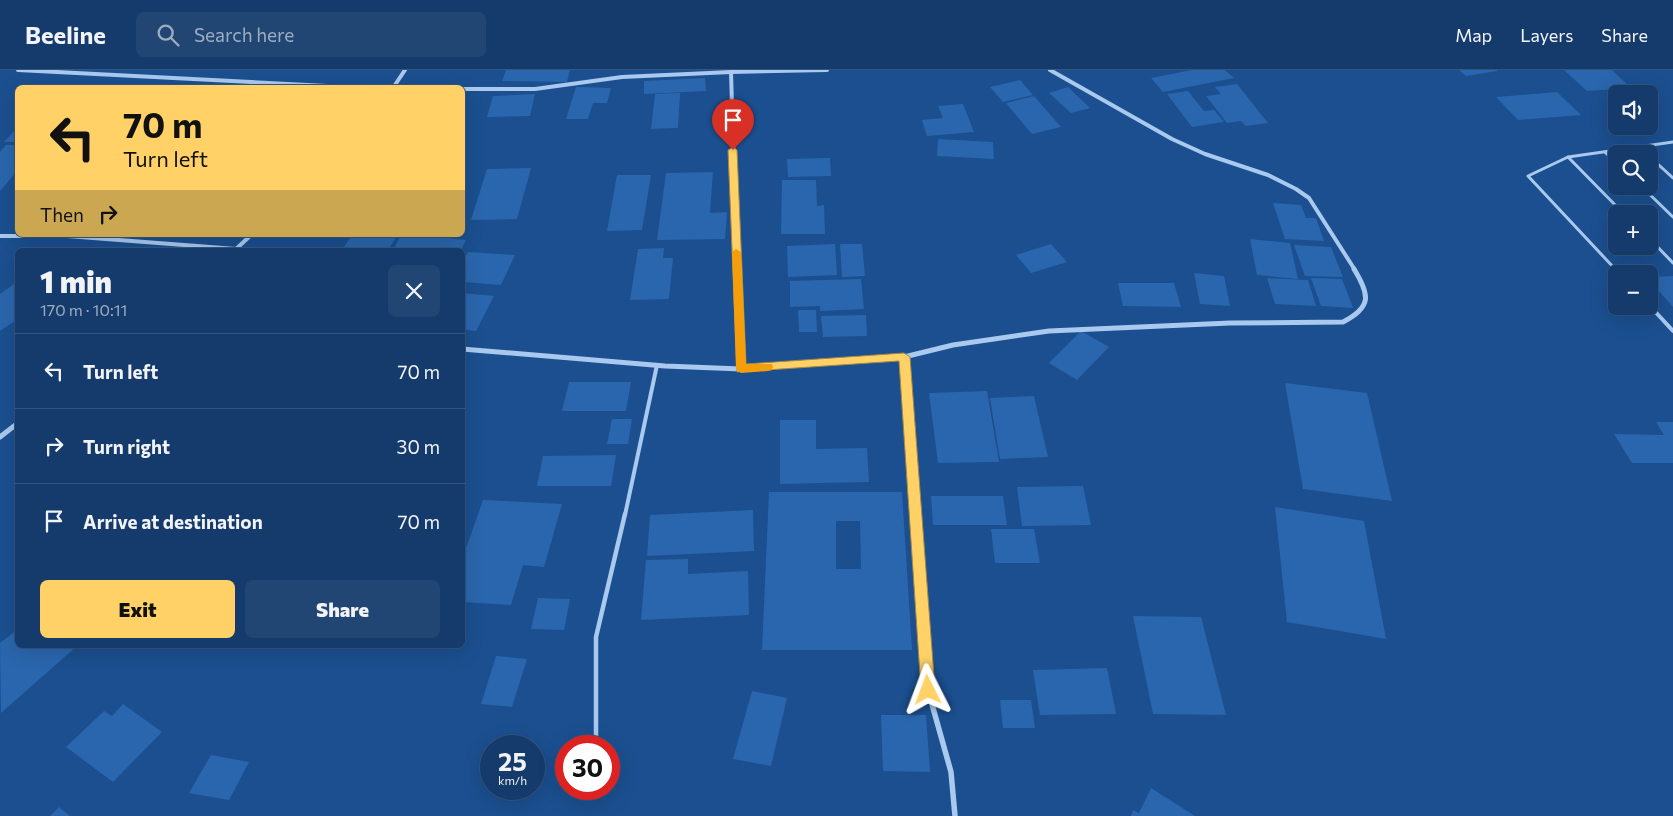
<!DOCTYPE html>
<html lang="en">
<head>
<meta charset="utf-8">
<style>
	body { margin:0; font-family:Commissioner,sans-serif; background:#214673; color:#f1f3f6; height:100vh; display:flex; flex-direction:column; font-size:19px; white-space:nowrap }
	* { box-sizing:border-box; margin:0 }
	p { font-size:16px; color:#9dadc1 }
	.icon { flex:none; width:28px; height:28px; fill:none; stroke:currentColor; stroke-width:2; stroke-linecap:round; stroke-linejoin:round }
	.map { position:relative; flex:1; overflow:hidden }
	.panel { position:absolute; left:15px; top:178px; width:450px; height:400px; display:flex; flex-direction:column; background:#143b6b; border-radius:8px; box-shadow:0 5px 20px #0002,0 0 0 1px #33557e }
	.panel>* { flex:none }
	.banner { position:absolute; left:15px; top:15px; width:450px; height:152px; border-radius:8px; box-shadow:0 5px 20px #0002,0 0 0 1px #33557e; background:#ffd166; color:#111; overflow:hidden }
	.tools { position:absolute; left:1608px; top:15px; display:grid; gap:10px }
	.tools a { display:grid; place-items:center; width:50px; height:50px; border-radius:8px; background:#143b6b; box-shadow:0 5px 20px #0002,0 0 0 1px #33557e; font-size:25px }
	.speed { position:absolute; left:480px; top:665px; display:flex; gap:10px; font-size:25px; font-weight:700; text-align:center }
	.speed>* { display:grid; place-content:center; width:65px; height:65px; border-radius:50%; background:#143b6b; box-shadow:0 5px 20px #0002,0 0 0 1px #33557e; line-height:1 }
	.speed small { font-size:12px; font-weight:400 }
	.speed .limit { border:8px solid #d22; background:#fff; color:#111 }
	.pin { position:absolute; display:grid; place-items:center; width:42px; height:42px; color:#fff; margin:-51px -21px; border-radius:50% 50% 50% 0; rotate:-45deg; box-shadow:0 0 5px #0007 }
	.pin .icon { rotate:45deg }
	.me { position:absolute; width:55px; margin:-28px; rotate:357deg; stroke-linejoin:round; filter:drop-shadow(0 0 4px #0008) }
	.turn { display:flex; align-items:center; gap:18px; height:105px; padding:0 25px; font-size:22px }
	.turn .icon { width:65px; height:65px; stroke-width:2.5 }
	.turn b { display:block; font-size:35px; line-height:42px }
	.then { display:flex; align-items:center; height:48px; padding:0 25px; background:#0003; gap:10px; font-size:19px }
	.round { display:grid; place-items:center; flex:none; width:52px; height:52px; border-radius:8px; background:#214673 }
	.summary { display:flex; align-items:center; justify-content:space-between; height:85px; padding:0 25px }
	h1 { font-size:30px; font-weight:800; line-height:38px }
	.primary-button { display:flex; gap:10px; margin-top:auto; padding:10px 25px }
	.primary-button a { flex:1; height:58px; border-radius:8px; background:#ffd166; color:#111; font-size:20px; font-weight:800; line-height:58px; text-align:center }
	.primary-button a+a { background:#214673; color:#f1f3f6 }
	ul { padding:0; list-style:none }
	li { display:flex; align-items:center; gap:15px; height:75px; padding:0 25px; border-top:1px solid #33557e }
	li div { flex:1 }
	li b { display:block; font-size:19px }
	li em { font-style:normal }
	header { display:flex; align-items:center; gap:30px; box-sizing:border-box; height:70px; padding:0 25px; background:#143b6b; border-bottom:1px solid #33557e }
	header strong { font-size:24px }
	nav { display:flex; gap:28px; margin-inline-start:auto; font-size:18px }
	.search { width:350px; height:45px; background:#214673; display:flex; align-items:center; gap:12px; box-sizing:border-box; padding:0 18px; border-radius:8px; color:#9dadc1; font-size:19px }
	.map>svg:first-child { display:block }
</style>
</head>
<body>
<header>
<strong>Beeline</strong>
<div class="search"><svg class="icon" aria-label="search" viewBox="0 0 24 24"><circle cx="10" cy="10" r="6"/><path d="M15 15l6 6"/></svg>Search here</div>
<nav><a>Map</a><a>Layers</a><a>Share</a></nav>
</header>
<div class="map">
<svg width="1673" height="746" viewBox="0 0 1673 746">
	<rect width="100%" height="100%" fill="#1b4f8f"/>
	<g fill="#2a66ad" fill-rule="evenodd">
		<path d="M506,0H570L567,12L502,11Z"/>
		<path d="M1192,0H1225L1234,8L1163,22L1151,8Z"/>
		<path d="M1459,0H1497V1L1466,6Z"/>
		<path d="M1564,0H1612L1631,18L1587,21Z"/>
		<path d="M705,8L706,21L644,24V11Z"/>
		<path d="M1020,10L1033,25L1003,32L990,17Z"/>
		<path d="M1237,14L1268,53L1246,56L1241,51L1227,53L1206,26L1221,24L1215,17Z"/>
		<path d="M576,17L611,18L607,33H593L588,49H566Z"/>
		<path d="M1068,17L1090,38L1071,43L1049,23Z"/>
		<path d="M1188,21L1204,41L1214,40L1224,52L1192,57L1167,24Z"/>
		<path d="M1557,22L1581,45L1518,50L1496,27Z"/>
		<path d="M680,23L678,58L651,59L655,24Z"/>
		<path d="M535,24L530,46L487,47L493,26Z"/>
		<path d="M1034,26L1061,57L1032,64L1006,33Z"/>
		<path d="M963,34L974,62L927,66L922,50L943,48L938,36Z"/>
		<path d="M18,57V72H4Z"/>
		<path d="M938,69L993,72L994,89L937,86Z"/>
		<path d="M6,75H18V100L0,121V82Z"/>
		<path d="M830,88L831,106L788,107L787,89Z"/>
		<path d="M531,98L517,149L471,150L487,99Z"/>
		<path d="M713,102L710,143L727,142L725,169L657,170L666,103Z"/>
		<path d="M617,105H651L642,160L607,161Z"/>
		<path d="M782,110H816L817,136L824,135L825,164H781Z"/>
		<path d="M1273,133L1301,135L1306,148H1316L1324,171L1285,169Z"/>
		<path d="M352,165H385L397,166L388,180H342Z"/>
		<path d="M401,165H417L466,170L461,180H393Z"/>
		<path d="M1250,169L1290,173L1298,209L1257,205Z"/>
		<path d="M835,174L837,205L788,207L787,176Z"/>
		<path d="M840,174H862L865,206L842,207Z"/>
		<path d="M1051,174L1067,192L1031,203L1016,185Z"/>
		<path d="M1294,175L1331,177L1343,207L1305,206Z"/>
		<path d="M664,178L663,188H673L669,229L630,230L638,179Z"/>
		<path d="M468,182L515,185L501,215L462,212V194Z"/>
		<path d="M1194,203L1224,206L1230,236L1200,234Z"/>
		<path d="M1673,206V237L1649,210V207Z"/>
		<path d="M1267,208L1308,210L1316,236L1275,234Z"/>
		<path d="M1311,208L1342,209L1353,238L1321,236Z"/>
		<path d="M861,209L864,239L820,241V236L790,237V211Z"/>
		<path d="M18,211V249L0,261V224Z"/>
		<path d="M1118,213H1174L1181,237L1123,236Z"/>
		<path d="M462,223L494,226L476,261L462,259Z"/>
		<path d="M798,240H816L817,262H799Z"/>
		<path d="M866,245L867,266L823,267L821,246Z"/>
		<path d="M1081,261L1109,277L1077,310L1049,293Z"/>
		<path d="M569,312H631L626,341H562Z"/>
		<path d="M1285,313L1367,323L1392,431L1303,419Z"/>
		<path d="M987,321L999,392L938,393L929,323Z"/>
		<path d="M1034,326L1048,387L1000,389L990,328Z"/>
		<path d="M612,349H632L628,374H607Z"/>
		<path d="M780,350H816V379L867,378L869,412L780,414Z"/>
		<path d="M1656,352H1673V393H1632L1614,364L1664,365Z"/>
		<path d="M616,385L611,416H537L543,386Z"/>
		<path d="M1083,416L1091,455L1022,456L1017,417Z"/>
		<path d="M769,422H902L912,580H762ZM836,451H860L861,499H836Z"/>
		<path d="M931,426H1003L1007,455H933Z"/>
		<path d="M483,430L562,434L544,497L523,495L511,535L462,532V490Z"/>
		<path d="M1275,437L1364,451L1386,569L1287,552Z"/>
		<path d="M753,440L754,481L647,486L650,445Z"/>
		<path d="M991,459H1034L1040,493H995Z"/>
		<path d="M688,489V504L748,501L749,545L641,550L646,490Z"/>
		<path d="M538,528L570,529L564,560L531,559Z"/>
		<path d="M1133,546L1201,547L1226,645L1153,644Z"/>
		<path d="M18,559V575H78L1,643L0,573Z"/>
		<path d="M496,586L527,589L512,637L481,634Z"/>
		<path d="M1107,598L1116,644L1040,645L1033,600Z"/>
		<path d="M752,621L787,628L771,696L733,689Z"/>
		<path d="M1000,630H1031L1035,658H1003Z"/>
		<path d="M123,634L162,662L113,712L66,677L104,641L112,646Z"/>
		<path d="M881,645H926L930,702L883,701Z"/>
		<path d="M211,685L249,692L229,730L189,723Z"/>
		<path d="M1151,718L1195,746H1131L1133,740L1139,743Z"/>
		<path d="M59,737L70,746H50Z"/>
	</g>
	<g fill="none" stroke-linecap="round" stroke-linejoin="round">
		<g stroke="#a9c9ee" stroke-width="3">
			<path d="M1639,77L1646,84"/>
			<path d="M1605,82L1616,93"/>
			<path d="M1649,86L1673,108"/>
			<path d="M1568,87L1624,144"/>
			<path d="M1641,116L1673,147"/>
			<path d="M1649,168L1673,193"/>
			<path d="M1616,200L1528,106L1568,87L1673,72"/>
		</g>
		<g stroke="#a9c9ee" stroke-width="4">
			<path d="M1615,199L1620,204"/>
			<path d="M1649,235L1673,261"/>
			<path d="M625,445L657,295"/>
		</g>
		<path stroke="#a9c9ee" stroke-width="4.5" d="M596,676V567L625,444"/>
		<g stroke="#a9c9ee" stroke-width="4">
			<path d="M18,0L367,18"/>
			<path d="M1050,0L1172,69L1205,84L1268,105L1296,119L1309,128L1355,200"/>
			<path d="M393,18L405,0"/>
			<path d="M462,19H535L622,7L731,2"/>
			<path d="M0,166H67L236,179"/>
			<path d="M235,180L251,165"/>
			<path d="M737,200L731,2L827,0"/>
		</g>
		<g stroke="#a9c9ee" stroke-width="5">
			<path d="M737,199L741,299"/>
			<path d="M462,279L665,296L741,299L904,287L953,275L1049,261L1230,253L1343,252C1372,237 1370,225 1354,199"/>
			<path d="M904,287L915,445"/>
			<path d="M0,367L18,353"/>
		</g>
		<path stroke="#a9c9ee" stroke-width="5.5" d="M915,444L928,620L951,702L955,746"/>
	</g>
	<path fill="#ffd166" stroke="#a68842" d="M733,77L737,80L746,294L904,283L910,287L935,620L933,625L928,627L923,625L921,620L899,291L737,302L728,80Z"/>
	<path fill="#f59e0b" d="M736,179L741,182L746,294H772L773,297L772,300L768,301L741,303L736,299L732,182Z"/>
</svg>
<div class="tools">
<a><svg class="icon" aria-label="sound" viewBox="0 0 24 24"><path d="M4 9h4l5-4v14l-5-4H4zM17 9q2 3 0 6"/></svg></a>
<a><svg class="icon" aria-label="search" viewBox="0 0 24 24"><circle cx="10" cy="10" r="6"/><path d="M15 15l6 6"/></svg></a>
<a>+</a>
<a>−</a>
</div>
<div class="speed"><div>25<small>km/h</small></div><div class="limit">30</div></div>
<div class="pin" style="left:733px;top:80px;background:#d93025"><svg class="icon" aria-label="arrive" viewBox="0 0 24 24"><path d="M6 21V4h12l-3 4 3 4H6"/></svg></div>
<svg class="me" style="left:928px;top:620px" viewBox="-20 -20 40 40"><path d="M0-17L14 15 0 8-14 15z" fill="#ffd166" stroke="#fff" stroke-width="4"/></svg>
<div class="banner">
<div class="turn"><svg class="icon" aria-label="left" viewBox="0 0 24 24"><path d="M17 20v-9H6M10 6l-5 5 5 5"/></svg><div><b>70 m</b>Turn left</div></div>
<div class="then">Then<svg class="icon" aria-label="right" viewBox="0 0 24 24"><path d="M7 20v-9h11M14 6l5 5-5 5"/></svg></div>
</div>
<section class="panel">
<div class="summary"><div><h1>1 min</h1><p>170 m · 10:11</p></div><a class="round"><svg class="icon" aria-label="close" viewBox="0 0 24 24"><path d="M6 6l12 12M18 6L6 18"/></svg></a></div>
<ul>
<li><svg class="icon" aria-label="left" viewBox="0 0 24 24"><path d="M17 20v-9H6M10 6l-5 5 5 5"/></svg><div><b>Turn left</b></div><em>70 m</em></li>
<li><svg class="icon" aria-label="right" viewBox="0 0 24 24"><path d="M7 20v-9h11M14 6l5 5-5 5"/></svg><div><b>Turn right</b></div><em>30 m</em></li>
<li><svg class="icon" aria-label="arrive" viewBox="0 0 24 24"><path d="M6 21V4h12l-3 4 3 4H6"/></svg><div><b>Arrive at destination</b></div><em>70 m</em></li>
</ul>
<div class="primary-button"><a>Exit</a><a>Share</a></div>
</section>
</div>
</body>
</html>
